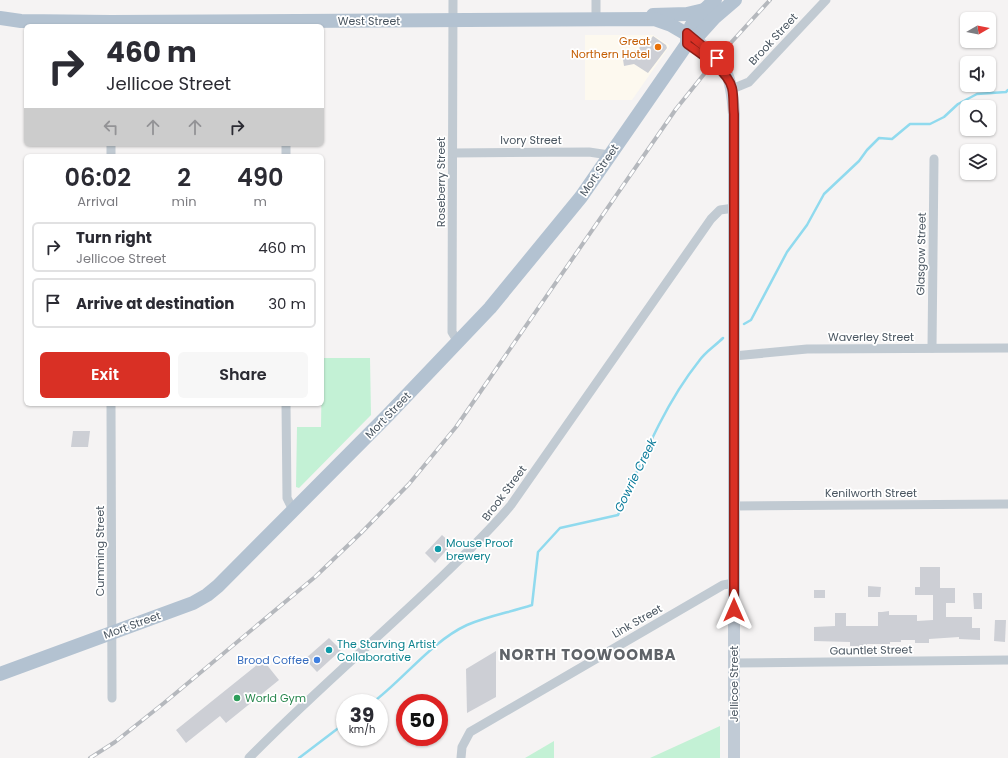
<!DOCTYPE html>
<html lang="en">
<head>
<meta charset="utf-8">
<style>
	body { margin:0; font-family:Poppins,sans-serif; background:#f7f7f7; color:#2b2b33; height:100vh; display:flex; flex-direction:column; font-size:15px; white-space:nowrap }
	* { box-sizing:border-box; margin:0 }
	p { font-size:13px; color:#7c7c81 }
	.icon { flex:none; width:22px; height:22px; fill:none; stroke:currentColor; stroke-width:2; stroke-linecap:round; stroke-linejoin:round }
	.map { position:relative; flex:1; overflow:hidden }
	.details { position:absolute; left:24px; top:154px; width:300px; height:252px; display:flex; flex-direction:column; background:#fff; border-radius:6px; box-shadow:0 1px 3px #0004 }
	.details>* { flex:none }
	.top-card { position:absolute; left:24px; top:24px; width:300px; height:122px; border-radius:6px; box-shadow:0 1px 3px #0004; background:#fff; color:#2b2b33; overflow:hidden }
	.needle { width:26px; rotate:81deg }
	.buttons { position:absolute; left:960px; top:12px; display:grid; gap:8px }
	.buttons a { display:grid; place-items:center; width:36px; height:36px; border-radius:6px; background:#fff; box-shadow:0 1px 3px #0004; font-size:20px }
	.speed { position:absolute; left:336px; top:694px; display:flex; gap:8px; font-size:20px; font-weight:700; text-align:center }
	.speed>* { display:grid; place-content:center; width:52px; height:52px; border-radius:50%; background:#fff; box-shadow:0 1px 3px #0004; line-height:1 }
	.speed small { font-size:10px; font-weight:400 }
	.speed .limit { border:6px solid #d22; background:#fff; color:#111 }
	.pin { position:absolute; display:grid; place-items:center; width:34px; height:34px; color:#fff; margin:-17px; border-radius:8px; box-shadow:0 2px 6px #0006 }
	.me { position:absolute; width:44px; margin:-22px; rotate:0deg; stroke-linejoin:round; filter:drop-shadow(0 0 3px #0008) }
	.turn { display:flex; align-items:center; gap:14px; height:84px; padding:0 16px; font-size:18px }
	.turn .icon { width:52px; height:52px; stroke-width:2.5 }
	.turn b { display:block; font-size:28px; line-height:34px }
	.lanes { display:flex; align-items:center; height:38px; padding:0 16px; background:#0003; justify-content:center; gap:20px; direction:ltr }
	.lanes .off { opacity:.35 }
	.eta { display:flex; justify-content:space-evenly; align-items:center; height:68px; text-align:center }
	.eta b { font-size:24px; font-weight:600; line-height:28px }
	.action { display:flex; gap:8px; margin-top:auto; padding:8px 16px }
	.action a { flex:1; height:46px; border-radius:6px; background:#d93025; color:#fff; font-size:16px; font-weight:600; line-height:46px; text-align:center }
	.action a+a { background:#f7f7f7; color:#2b2b33 }
	ul { padding:0; list-style:none }
	li { display:flex; align-items:center; gap:12px; height:50px; margin:0 8px 6px; padding:0 8px; border:2px solid #e1e1e2; border-radius:6px }
	li div { flex:1 }
	li b { display:block; font-size:15px }
	li em { font-style:normal }
	.map>svg:first-child { display:block }
</style>
</head>
<body>
<div class="map">
<svg width="1008" height="758" viewBox="0 0 1008 758">
	<rect width="100%" height="100%" fill="#f5f3f3"/>
	<path fill="#fdf9ef" d="M585,35H653L669,45V47L632,100H585Z"/>
	<g fill="#c3f1d5">
		<path d="M322,358H370L371,415L299,488L296,487L297,427H321Z"/>
		<path d="M720,726V758H650Z"/>
		<path d="M554,741V758H525Z"/>
	</g>
	<g fill="none" stroke-linecap="round" stroke-linejoin="round">
		<g stroke="#90daee" stroke-width="2.5">
			<path d="M744,324L751,320L787,252L807,225L824,194L859,161L867,150L879,138L892,139L910,124H930L944,117L958,104L977,94L1006,92L1008,90"/>
			<path d="M372,703C403,680 432,641 467,625C488,616 511,612 532,605L538,552L560,528L618,515C641,463 663,406 699,361C705,352 715,346 723,338"/>
			<path d="M299,758L345,723"/>
		</g>
	</g>
	<g fill="#cdcfd5">
		<path d="M647,36L651,39L653,36L666,45L667,48L648,73L634,64L624,66L622,53L638,50Z"/>
		<path d="M73,431H90L88,447H71Z"/>
		<path d="M442,535L452,544L435,563L425,553Z"/>
		<path d="M920,567H940V588H955V603H946V617H972V628H980V640L959,639V637L929,639V643H915V640H901V642H890V644H867V647L850,646V642L814,641V627L835,626V613H846V626H878V612H882L889,611V615H917V621L933,620V595H915V587H920Z"/>
		<path d="M868,586L881,587L880,597H868Z"/>
		<rect x="814" y="590" width="11" height="8"/>
		<path d="M973,593H982V609H974Z"/>
		<path d="M995,620H1006L1005,642L994,641Z"/>
		<path d="M329,638L341,650L317,672L305,659Z"/>
		<path d="M496,651V697L467,713L466,669Z"/>
		<path d="M263,660L279,680L226,723L220,716L186,743L176,730Z"/>
	</g>
	<g fill="none" stroke-linecap="round" stroke-linejoin="round">
		<g stroke="#c1cad2" stroke-width="9">
			<path d="M453,0L452,332L458,342"/>
			<path d="M596,0V21"/>
			<path d="M732,89L749,82L826,0"/>
			<path d="M111,144V156"/>
			<path d="M286,144V156"/>
			<path d="M453,153L589,152L609,155"/>
			<path d="M932,348L934,159"/>
			<path d="M734,356L807,349L1008,348"/>
			<path d="M111,404L112,698"/>
			<path d="M286,404L287,498L293,510"/>
			<path d="M734,506L1008,504"/>
			<path d="M734,663L1008,660"/>
			<path d="M249,758C308,698 372,643 433,585C460,559 487,534 511,505L711,219L720,210L734,208"/>
			<path d="M461,758L462,747L470,732L723,585L734,583"/>
		</g>
		<path stroke="#c1cbd6" stroke-width="12" d="M695,39C727,65 731,72 734,114V758"/>
		<g stroke="#b3c2d1" stroke-width="14">
			<path d="M653,15L687,14L704,10"/>
			<path d="M0,18L21,21L111,22L654,19L671,25L695,39"/>
			<path d="M687,42C687,24 702,12 715,0"/>
			<path d="M0,674L193,603L207,595L218,586L388,415L490,308L581,197L687,44L695,39L714,18L735,0"/>
		</g>
		<g stroke="#b5b8bd" stroke-width="4">
			<path id="rail" d="M90,758L115,742L164,703L315,577L362,532L409,484L456,427L676,109L717,58L770,0"/>
		</g>
		<use href="#rail" stroke="#fff" stroke-width="2.5" stroke-dasharray="8" stroke-linecap="butt"/>
	</g>
	<g fill="none" stroke-linecap="round" stroke-linejoin="round">
		<g stroke="#8d1f18" stroke-width="10">
			<path id="route" d="M717,58L687,33V44C701,54 728,71 732,88C734,96 733,106 734,114V610"/>
		</g>
		<use href="#route" stroke="#d93025" stroke-width="7"/>
	</g>
	<circle fill="#e8710a" stroke="#fff" stroke-width="1.5" cx="658" cy="47" r="4"/>
	<g fill="#0f9aa8" stroke="#fff" stroke-width="1.5">
		<circle cx="438" cy="549" r="4"/>
		<circle cx="329" cy="650" r="4"/>
	</g>
	<circle fill="#3f7fe0" stroke="#fff" stroke-width="1.5" cx="317" cy="660" r="4"/>
	<circle fill="#2e9e5b" stroke="#fff" stroke-width="1.5" cx="237" cy="698" r="4"/>
	<g text-anchor="middle" dominant-baseline="central" stroke-width="3.5" stroke-linejoin="round" paint-order="stroke">
		<g font-size="11" fill="#4a5661" stroke="#fff">
			<text x="369" y="21">West Street</text>
			<text transform="translate(773 39) rotate(-47)">Brook Street</text>
			<text x="531" y="140">Ivory Street</text>
			<text transform="translate(599 170) rotate(-56)">Mort Street</text>
			<text transform="translate(441 182) rotate(-90)">Roseberry Street</text>
			<text transform="translate(921 254) rotate(-89)">Glasgow Street</text>
			<text x="871" y="337">Waverley Street</text>
			<text transform="translate(388 415) rotate(-46)">Mort Street</text>
			<text transform="translate(504 493) rotate(-53)">Brook Street</text>
			<text x="871" y="493">Kenilworth Street</text>
			<text transform="translate(100 551) rotate(-90)">Cumming Street</text>
			<text transform="translate(637 621) rotate(-30)">Link Street</text>
			<text transform="translate(132 625) rotate(-20)">Mort Street</text>
			<text transform="translate(871 650) rotate(-1)">Gauntlet Street</text>
			<text transform="translate(734 684) rotate(-90)">Jellicoe Street</text>
		</g>
		<g font-size="11" fill="#c56008" stroke="#fff" text-anchor="end">
			<text x="650" y="41">Great<tspan x="650" dy="13">Northern Hotel</tspan></text>
		</g>
		<g font-size="11" fill="#0d838f" stroke="#fff" text-anchor="start">
			<text x="446" y="543">Mouse Proof<tspan x="446" dy="13">brewery</tspan></text>
			<text x="337" y="644">The Starving Artist<tspan x="337" dy="13">Collaborative</tspan></text>
		</g>
		<g font-size="11" fill="#366cbe" stroke="#fff" text-anchor="end">
			<text x="309" y="660">Brood Coffee</text>
		</g>
		<g font-size="11" fill="#27864d" stroke="#fff" text-anchor="start">
			<text x="245" y="698">World Gym</text>
		</g>
		<g font-size="12" font-style="italic" fill="#0c7c9b" stroke="#fff">
			<text transform="translate(635 475) rotate(-64)">Gowrie Creek</text>
		</g>
		<g font-size="15" font-weight="bold" letter-spacing="1" fill="#5f6368" stroke="#fff">
			<text x="588" y="654">NORTH TOOWOOMBA</text>
		</g>
	</g>
</svg>
<div class="buttons">
<a><svg class="needle" viewBox="-14 -14 28 28"><path d="M0-13l5 13h-10z" fill="#e53935"/><path d="M0 13l5-13h-10z" fill="#7c7c81"/></svg></a>
<a><svg class="icon" aria-label="sound" viewBox="0 0 24 24"><path d="M4 9h4l5-4v14l-5-4H4zM17 9q2 3 0 6"/></svg></a>
<a><svg class="icon" aria-label="search" viewBox="0 0 24 24"><circle cx="10" cy="10" r="6"/><path d="M15 15l6 6"/></svg></a>
<a><svg class="icon" aria-label="layers" viewBox="0 0 24 24"><path d="M12 4l9 5-9 5-9-5zM3 14l9 5 9-5"/></svg></a>
</div>
<div class="speed"><div>39<small>km/h</small></div><div class="limit">50</div></div>
<div class="pin" style="left:717px;top:58px;background:#d93025"><svg class="icon" aria-label="arrive" viewBox="0 0 24 24"><path d="M6 21V4h12l-3 4 3 4H6"/></svg></div>
<svg class="me" style="left:734px;top:610px" viewBox="-20 -20 40 40"><path d="M0-17L14 15 0 8-14 15z" fill="#d93025" stroke="#fff" stroke-width="4"/></svg>
<div class="top-card">
<div class="turn"><svg class="icon" aria-label="right" viewBox="0 0 24 24"><path d="M7 20v-9h11M14 6l5 5-5 5"/></svg><div><b>460 m</b>Jellicoe Street</div></div>
<div class="lanes"><svg class="icon off" aria-label="left" viewBox="0 0 24 24"><path d="M17 20v-9H6M10 6l-5 5 5 5"/></svg><svg class="icon off" aria-label="ahead" viewBox="0 0 24 24"><path d="M12 20V5M6 11l6-6 6 6"/></svg><svg class="icon off" aria-label="ahead" viewBox="0 0 24 24"><path d="M12 20V5M6 11l6-6 6 6"/></svg><svg class="icon" aria-label="right" viewBox="0 0 24 24"><path d="M7 20v-9h11M14 6l5 5-5 5"/></svg></div>
</div>
<section class="details">
<div class="eta">
<div><b>06:02</b><p>Arrival</p></div>
<div><b>2</b><p>min</p></div>
<div><b>490</b><p>m</p></div>
</div>
<ul>
<li><svg class="icon" aria-label="right" viewBox="0 0 24 24"><path d="M7 20v-9h11M14 6l5 5-5 5"/></svg><div><b>Turn right</b><p>Jellicoe Street</p></div><em>460 m</em></li>
<li><svg class="icon" aria-label="arrive" viewBox="0 0 24 24"><path d="M6 21V4h12l-3 4 3 4H6"/></svg><div><b>Arrive at destination</b></div><em>30 m</em></li>
</ul>
<div class="action"><a>Exit</a><a>Share</a></div>
</section>
</div>
</body>
</html>
